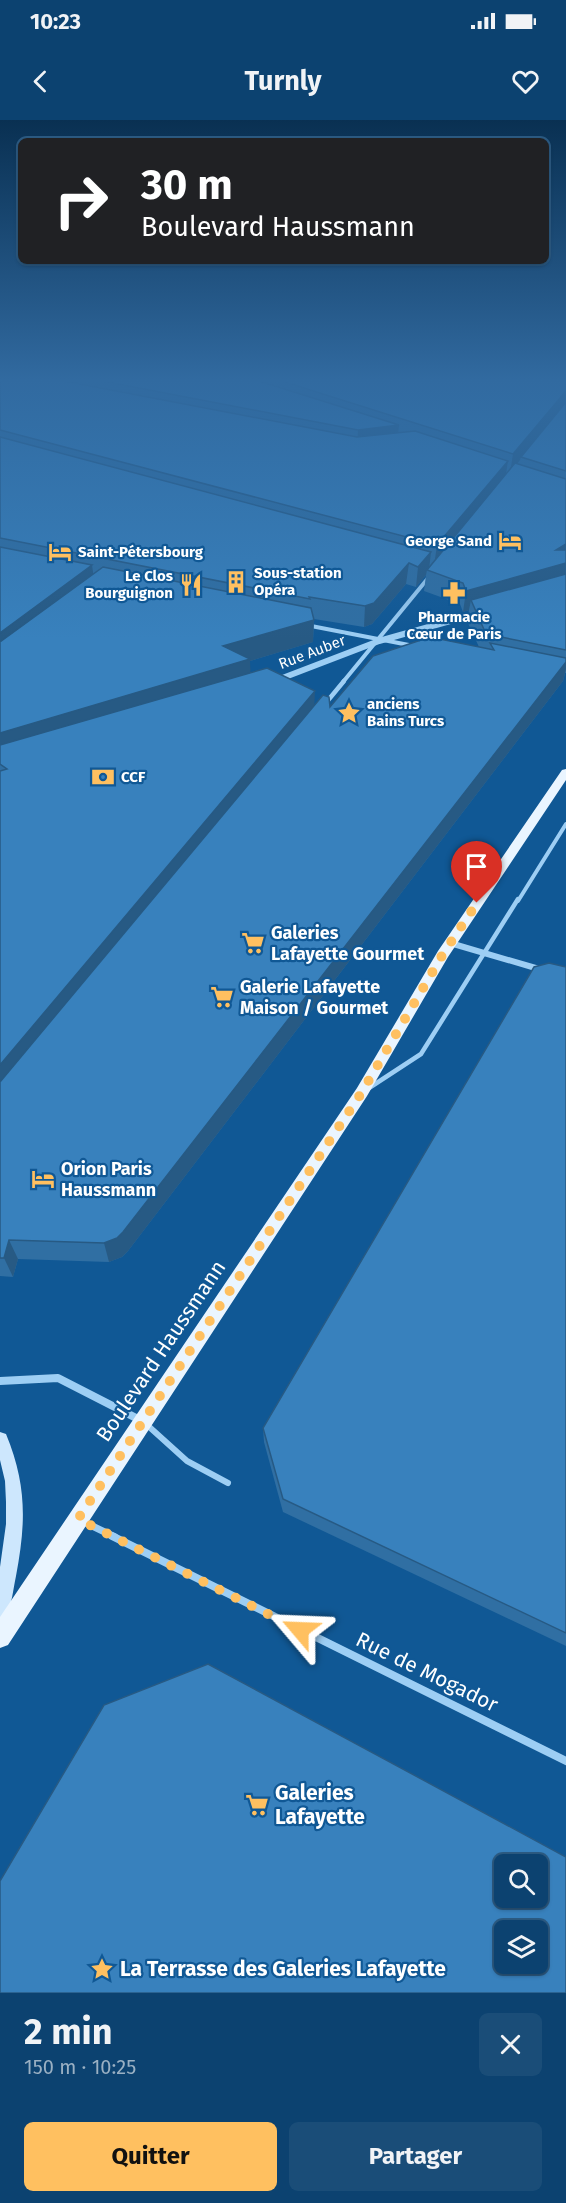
<!DOCTYPE html>
<html lang="fr">
<head>
<meta charset="utf-8">
<style>
	body { margin:0; font-family:"Fira Sans",sans-serif; background:#1a4d78; color:#f1f3f6; height:100vh; display:flex; flex-direction:column; font-size:22px; white-space:nowrap }
	* { box-sizing:border-box; margin:0 }
	p { font-size:20px; color:#9ab0c3 }
	.icon { flex:none; width:33px; height:33px; fill:none; stroke:currentColor; stroke-width:2; stroke-linecap:round; stroke-linejoin:round }
	.map { position:relative; height:1873px; overflow:hidden }
	.sheet { display:flex; flex-direction:column; background:#0c4270; flex:1 }
	.sheet>* { flex:none }
	.hud { position:absolute; left:18px; top:18px; width:531px; height:126px; border-radius:9px; box-shadow:0 2px 4px #0004,0 0 0 2px #2c5b83; background:#202124; color:#fff; overflow:hidden }
	.controls { position:absolute; left:494px; top:1734px; display:grid; gap:12px }
	.controls a { display:grid; place-items:center; width:54px; height:54px; border-radius:9px; background:#0c4270; box-shadow:0 2px 4px #0004,0 0 0 2px #2c5b83; font-size:30px }
	.pin { position:absolute; display:grid; place-items:center; width:51px; height:51px; color:#fff; margin:-62px -26px; border-radius:50% 50% 50% 0; rotate:-45deg; box-shadow:0 0 6px #0007 }
	.pin .icon { rotate:45deg }
	.me { position:absolute; width:66px; margin:-33px; rotate:296deg; stroke-linejoin:round; filter:drop-shadow(0 0 4px #0008) }
	.turn { display:flex; align-items:center; gap:21px; height:126px; padding:0 24px; font-size:27px }
	.turn .icon { width:78px; height:78px; stroke-width:2.5 }
	.turn b { display:block; font-size:42px; line-height:51px }
	.round { display:grid; place-items:center; flex:none; width:63px; height:63px; border-radius:9px; background:#1a4d78 }
	.overview { display:flex; align-items:center; justify-content:space-between; height:102px; padding:0 24px }
	h1 { font-size:36px; font-weight:700; line-height:45px }
	.cta { display:flex; gap:12px; margin-top:auto; padding:12px 24px }
	.cta a { flex:1; height:69px; border-radius:9px; background:#ffc060; color:#111; font-size:24px; font-weight:700; line-height:69px; text-align:center }
	.cta a+a { background:#1a4d78; color:#f1f3f6 }
	.status { display:flex; justify-content:space-between; align-items:center; height:42px; padding:0 30px; background:#0c4270; direction:ltr }
	.status svg { height:16px; fill:currentColor }
	header { display:flex; justify-content:space-between; align-items:center; height:78px; padding:0 24px; background:#0c4270; font-size:27px; font-weight:700 }
	.map>svg:first-child { display:block }
</style>
</head>
<body>
<div class="status"><b>10:23</b><svg viewBox="0 0 49 12"><path d="M0 12V9h3v3zM5 12V6h3v6zM10 12V3h3v9zM15 12V0h3v12zM26 1h20v11H26zM47 4h2v5h-2z"/></svg></div>
<header><svg class="icon" aria-label="back" viewBox="0 0 24 24"><path d="M15 5l-7 7 7 7"/></svg>Turnly<svg class="icon" aria-label="heart" viewBox="0 0 24 24"><path d="M12 20l-8-8c-3-5 5-10 8-4 3-6 11-1 8 4z"/></svg></header>
<div class="map">
<svg width="566" height="1873" viewBox="0 0 566 1873">
	<rect width="100%" height="100%" fill="#105895"/>
	<g fill="none" stroke-linecap="round" stroke-linejoin="round">
		<path stroke="#9dcef4" stroke-width="4" d="M518,781L566,704"/>
		<path stroke="#9dcef4" stroke-width="4.5" d="M369,968L421,934L518,779"/>
		<path stroke="#9dcef4" stroke-width="6" d="M146,1304L187,1341L228,1363"/>
		<path stroke="#9dcef4" stroke-width="7" d="M82,1401L115,1417"/>
		<path stroke="#9dcef4" stroke-width="8" d="M112,1416L566,1641"/>
		<g stroke="#9dcef4" stroke-width="4">
			<path d="M306,505L414,526"/>
			<path d="M343,562L429,457"/>
		</g>
		<path stroke="#9dcef4" stroke-width="4.5" d="M325,584L344,561"/>
		<path stroke="#9dcef4" stroke-width="6" d="M450,823L539,849"/>
		<path stroke="#9dcef4" stroke-width="8" d="M0,1261L58,1258L142,1301"/>
		<path stroke="#9dcef4" stroke-width="6" d="M272,562L379,521L482,492"/>
		<path stroke="#9dcef4" stroke-width="8" d="M272,562L275,561"/>
		<path fill="#cde7fd" fill-rule="evenodd" d="M0,1312L6,1314C27,1365 26,1403 16,1456C13,1470 12,1484 6,1497L0,1500V1447L6,1404V1382L5,1361L0,1340Z"/>
		<path fill="#eaf5ff" fill-rule="evenodd" d="M566,649V660L448,837L367,976L8,1525L0,1528V1497L357,968L438,831L562,650Z"/>
	</g>
	<g fill="#306fa3" fill-rule="evenodd">
		<path d="M0,257H566V553H565L563,561L128,1131L122,1137L109,1142L18,1139L13,1157L0,1156ZM426,455L424,471L460,484L463,492L469,490L467,501L479,527L330,587L314,585L250,552V541L313,522L314,499L364,507L372,504L406,464L416,467Z"/>
		<path d="M566,847V1526L283,1392L264,1322L263,1308Z"/>
	</g>
	<g fill="#275a84">
		<path d="M566,271V287L521,337L520,340L510,353L513,334Z"/>
		<path d="M399,305L397,324L357,328L358,310Z"/>
		<path d="M508,341L505,360L434,446L437,425Z"/>
		<path d="M566,424V457L471,480L469,490L463,492L466,471Z"/>
		<path d="M431,432L429,450H427L426,455L416,467L418,447Z"/>
		<path d="M409,443L406,464L372,504L364,507L365,486Z"/>
		<path d="M92,445L95,466L0,539V513Z"/>
		<path d="M314,500L313,522L250,541L251,561L0,637V613L223,526Z"/>
		<path d="M566,542V549L563,561L128,1131L122,1137L109,1142L104,1123Z"/>
		<path d="M315,571L314,593L0,977V945Z"/>
		<path d="M9,1120L18,1139L13,1157L4,1138Z"/>
	</g>
	<g fill="#3881bd" stroke="#275a84" stroke-width="1.5" fill-rule="evenodd">
		<path d="M0,257H43L357,317L415,311L508,341L437,425L0,310Z"/>
		<path d="M82,257H246L399,305L358,310Z"/>
		<path d="M269,257H566V271L513,334Z"/>
		<path d="M566,282V351L521,337Z"/>
		<path d="M0,317L431,432L418,447L409,443L374,483L365,486L309,477L310,479L0,418Z"/>
		<path d="M515,343L566,359V424L556,430H566V443L466,471L463,463L427,450Z"/>
		<path d="M0,427L92,445L0,513Z"/>
		<path d="M103,447L311,488L314,500L223,526L250,539L0,613V522Z"/>
		<path d="M566,454V530L486,514L471,480Z"/>
		<path d="M430,517L494,530L490,523L566,538V542L123,1112L117,1118L104,1123L9,1120L4,1138H0V962L323,575L329,577L330,587L373,536Z"/>
		<path d="M267,548L315,571L0,945V651L7,649L0,644V625Z"/>
		<path d="M549,843L566,847V1513L283,1379L263,1308L534,847Z"/>
		<path d="M208,1544L566,1737V1873H0V1761L104,1585ZM504,1744H537V1778H504ZM504,1810H537V1844H504Z"/>
	</g>
	<linearGradient id="sky" x2="0" y2="1"><stop stop-color="#093052"/><stop offset="0.5" stop-color="#316aa0"/><stop offset="1" stop-color="#316aa0" stop-opacity="0"/></linearGradient>
	<rect width="566" height="519" fill="url(#sky)"/>
	<g fill="none" stroke-linecap="round" stroke-linejoin="round">
		<path stroke="#ffc060" stroke-width="10" stroke-dasharray="0 18" d="M300,1510L78,1399L362,972L443,834L477,783"/>
	</g>
	<defs>
		<g id="hotel-bare" transform="scale(1.8)"><path d="M-6-4.5h1.5V1H6V5H4.5V3h-9V5H-6ZM-4 0a1.8 1.8 0 1 1 3.6 0ZM.5 0V-2.5h3Q6-2.5 6 0Z" fill="#ffc060" stroke="#105895" stroke-width="2.5" paint-order="stroke"/></g>
		<g id="building-bare" transform="scale(1.8)"><path d="M-4-6H4V6H1V3H-1V6H-4ZM-2.5-4.3h1.7v1.8h-1.7ZM.8-4.3h1.7v1.8H.8ZM-2.5-1h1.7V.8h-1.7ZM.8-1h1.7V.8H.8Z" fill="#ffc060" stroke="#105895" stroke-width="2.5" paint-order="stroke"/></g>
		<g id="restaurant-bare" transform="scale(1.8)"><path d="M-5-6h1v4h1v-4h1v4h1v-4h1v5L-1.5 .5V6h-2V.5L-5-1ZM5-6V6H3V1.5H1.5Q1.5-4 5-6Z" fill="#ffc060" stroke="#105895" stroke-width="2.5" paint-order="stroke"/></g>
		<g id="pharmacy-bare" transform="scale(1.8)"><path d="M-2-6h4v4h4v4h-4v4h-4v-4h-4v-4h4Z" fill="#ffc060" stroke="#105895" stroke-width="2.5" paint-order="stroke"/></g>
		<g id="sight-bare" transform="scale(1.8)"><path d="M0-6L1.8-2.2L6-1.7L2.9 1.2L3.7 5.4L0 3.3L-3.7 5.4L-2.9 1.2L-6-1.7L-1.8-2.2Z" fill="#ffc060" stroke="#105895" stroke-width="2.5" paint-order="stroke"/></g>
		<g id="bank-bare" transform="scale(1.8)"><path d="M-6-4H6V4H-6ZM0-2.3a2.3 2.3 0 1 0 0 4.6a2.3 2.3 0 1 0 0-4.6Z" fill="#ffc060" stroke="#105895" stroke-width="2.5" paint-order="stroke"/></g>
		<g id="supermarket-bare" transform="scale(1.8)"><path d="M-6-5.5h2.5l.6 2H6L4.5 2H-2.5L-4.4-4H-6ZM-1.5 3.2a1.3 1.3 0 1 0 .1 0ZM3 3.2a1.3 1.3 0 1 0 .1 0Z" fill="#ffc060" stroke="#105895" stroke-width="2.5" paint-order="stroke"/></g>
	</defs>
	<g fill-rule="evenodd">
		<use href="#hotel-bare" x="510" y="421"/>
		<use href="#hotel-bare" x="60" y="432"/>
		<use href="#building-bare" x="236" y="462"/>
		<use href="#restaurant-bare" x="191" y="465"/>
		<use href="#pharmacy-bare" x="454" y="473"/>
		<use href="#sight-bare" x="349" y="593"/>
		<use href="#bank-bare" x="103" y="657"/>
		<use href="#supermarket-bare" x="253" y="823"/>
		<use href="#supermarket-bare" x="222" y="877"/>
		<use href="#hotel-bare" x="43" y="1059"/>
		<use href="#supermarket-bare" x="257" y="1685"/>
		<use href="#sight-bare" x="102" y="1849"/>
	</g>
	<g text-anchor="middle" dominant-baseline="central" stroke-width="4.5" stroke-linejoin="round" paint-order="stroke">
		<g font-size="15" font-weight="bold" fill="#fff" stroke="#105895" text-anchor="start">
			<text x="492" y="421" text-anchor="end">George Sand</text>
			<text x="78" y="432">Saint-Pétersbourg</text>
			<text x="254" y="453">Sous-station<tspan x="254" dy="17">Opéra</tspan></text>
			<text x="173" y="456" text-anchor="end">Le Clos<tspan x="173" dy="17">Bourguignon</tspan></text>
			<text x="454" y="497" text-anchor="middle">Pharmacie<tspan x="454" dy="17">Cœur de Paris</tspan></text>
			<text x="367" y="584">anciens<tspan x="367" dy="17">Bains Turcs</tspan></text>
			<text x="121" y="657">CCF</text>
		</g>
		<g font-size="15" fill="#fff" stroke="#105895">
			<text transform="translate(312 532) rotate(-21)">Rue Auber</text>
		</g>
		<g font-size="18" font-weight="bold" fill="#fff" stroke="#105895" text-anchor="start">
			<text x="271" y="813">Galeries<tspan x="271" dy="21">Lafayette Gourmet</tspan></text>
			<text x="240" y="867">Galerie Lafayette<tspan x="240" dy="21">Maison / Gourmet</tspan></text>
			<text x="61" y="1049">Orion Paris<tspan x="61" dy="21">Haussmann</tspan></text>
		</g>
		<g font-size="21" fill="#fff" stroke="#105895">
			<text transform="translate(161 1231) rotate(-56)">Boulevard Haussmann</text>
			<text transform="translate(427 1552) rotate(26)">Rue de Mogador</text>
		</g>
		<g font-size="21" font-weight="bold" fill="#fff" stroke="#105895" text-anchor="start">
			<text x="275" y="1673">Galeries<tspan x="275" dy="24">Lafayette</tspan></text>
			<text x="120" y="1849">La Terrasse des Galeries Lafayette</text>
		</g>
	</g>
</svg>
<div class="controls">
<a><svg class="icon" aria-label="search" viewBox="0 0 24 24"><circle cx="10" cy="10" r="6"/><path d="M15 15l6 6"/></svg></a>
<a><svg class="icon" aria-label="layers" viewBox="0 0 24 24"><path d="M12 4l9 5-9 5-9-5zM3 14l9 5 9-5"/></svg></a>
</div>
<div class="pin" style="left:477px;top:783px;background:#d93025"><svg class="icon" aria-label="arrive" viewBox="0 0 24 24"><path d="M6 21V4h12l-3 4 3 4H6"/></svg></div>
<svg class="me" style="left:300px;top:1510px" viewBox="-20 -20 40 40"><path d="M0-17L14 15 0 8-14 15z" fill="#ffc060" stroke="#fff" stroke-width="4"/></svg>
<div class="hud">
<div class="turn"><svg class="icon" aria-label="right" viewBox="0 0 24 24"><path d="M7 20v-9h11M14 6l5 5-5 5"/></svg><div><b>30 m</b>Boulevard Haussmann</div></div>
</div>
</div>
<section class="sheet">
<div class="overview"><div><h1>2 min</h1><p>150 m · 10:25</p></div><a class="round"><svg class="icon" aria-label="close" viewBox="0 0 24 24"><path d="M6 6l12 12M18 6L6 18"/></svg></a></div>
<div class="cta"><a>Quitter</a><a>Partager</a></div>
</section>
</body>
</html>
